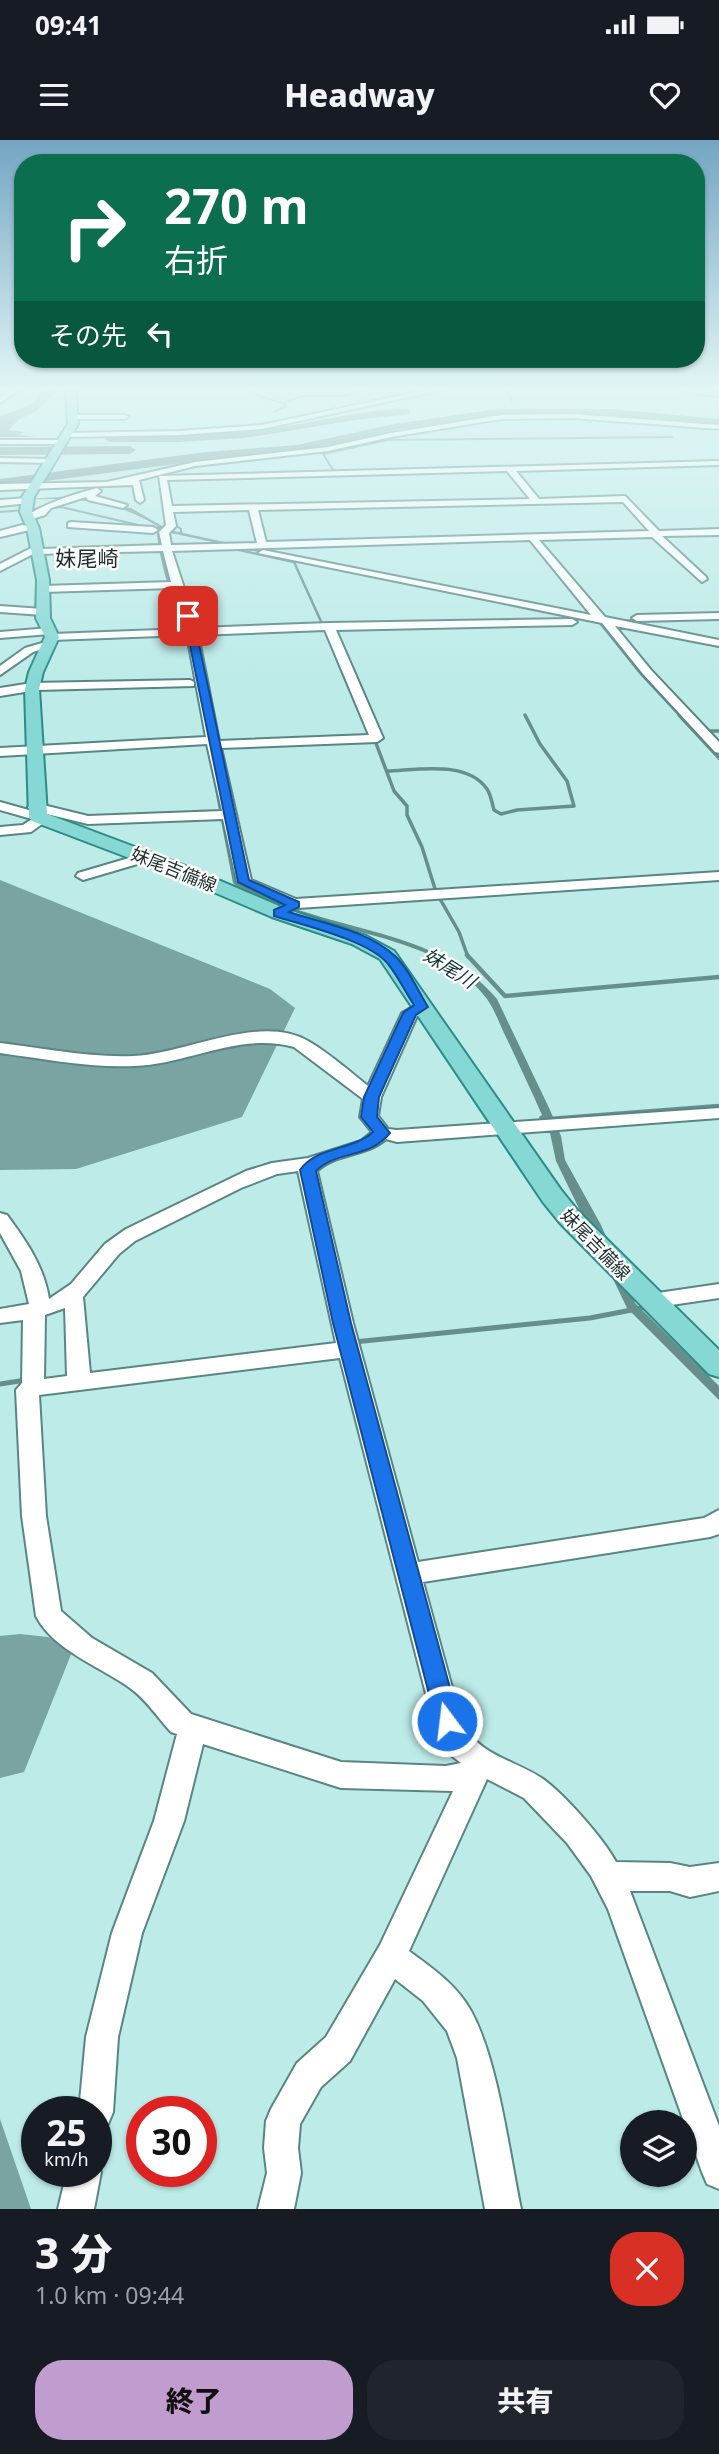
<!DOCTYPE html>
<html lang="ja">
<head>
<meta charset="utf-8">
<style>
	body { margin:0; font-family:"Noto Sans","Noto Sans JP",sans-serif; background:#20242c; color:#f1f3f6; height:100vh; display:flex; flex-direction:column; font-size:26px; white-space:nowrap }
	* { box-sizing:border-box; margin:0 }
	p { font-size:23px; color:#9ea1a6 }
	.icon { flex:none; width:38px; height:38px; fill:none; stroke:currentColor; stroke-width:2; stroke-linecap:round; stroke-linejoin:round }
	.map { position:relative; height:2069px; overflow:hidden }
	.details { display:flex; flex-direction:column; background:#171b24; flex:1 }
	.details>* { flex:none }
	.banner { position:absolute; left:14px; top:14px; width:691px; height:214px; border-radius:28px; box-shadow:0 2px 5px #0004; background:#0b6e4f; color:#fff; overflow:hidden }
	.controls { position:absolute; left:620px; top:1970px; display:grid; gap:14px }
	.controls a { display:grid; place-items:center; width:77px; height:77px; border-radius:50%; background:#171b24; box-shadow:0 2px 5px #0004; font-size:35px }
	.speed { position:absolute; left:21px; top:1956px; display:flex; gap:14px; font-size:35px; font-weight:700; text-align:center }
	.speed>* { display:grid; place-content:center; width:91px; height:91px; border-radius:50%; background:#171b24; box-shadow:0 2px 5px #0004; line-height:1 }
	.speed small { font-size:18px; font-weight:400 }
	.speed .limit { border:10px solid #d22; background:#fff; color:#111 }
	.pin { position:absolute; display:grid; place-items:center; width:60px; height:60px; color:#fff; margin:-30px; border-radius:14px; box-shadow:0 4px 10px #0006 }
	.me { position:absolute; width:77px; margin:-38px; rotate:345deg; stroke-linejoin:round; filter:drop-shadow(0 0 5px #0008) }
	.turn { display:flex; align-items:center; gap:24px; height:147px; padding:0 35px; font-size:32px }
	.turn .icon { width:91px; height:91px; stroke-width:2.5 }
	.turn b { display:block; font-size:49px; line-height:60px }
	.then { display:flex; align-items:center; height:66px; padding:0 35px; background:#0003; gap:14px; font-size:26px }
	.round { display:grid; place-items:center; flex:none; width:74px; height:74px; border-radius:28px; background:#20242c }
	.headline { display:flex; align-items:center; justify-content:space-between; height:119px; padding:0 35px }
	h1 { font-size:42px; font-weight:800; line-height:52px }
	.primary-button { display:flex; gap:14px; margin-top:auto; padding:14px 35px }
	.primary-button a { flex:1; height:80px; border-radius:28px; background:#c09ccf; color:#111; font-size:28px; font-weight:800; line-height:80px; text-align:center }
	.primary-button a+a { background:#20242c; color:#f1f3f6 }
	.status { display:flex; justify-content:space-between; align-items:center; height:49px; padding:0 35px; background:#171b24; direction:ltr }
	.status svg { height:19px; fill:currentColor }
	header { display:flex; justify-content:space-between; align-items:center; height:91px; padding:0 35px; background:#171b24; font-size:32px; font-weight:800 }
	.map>svg:first-child { display:block }
</style>
</head>
<body>
<div class="status"><b>09:41</b><svg viewBox="0 0 49 12"><path d="M0 12V9h3v3zM5 12V6h3v6zM10 12V3h3v9zM15 12V0h3v12zM26 1h20v11H26zM47 4h2v5h-2z"/></svg></div>
<header><svg class="icon" aria-label="menu" viewBox="0 0 24 24"><path d="M4 6h16M4 12h16M4 18h16"/></svg>Headway<svg class="icon" aria-label="heart" viewBox="0 0 24 24"><path d="M12 20l-8-8c-3-5 5-10 8-4 3-6 11-1 8 4z"/></svg></header>
<div class="map">
<svg width="719" height="2069" viewBox="0 0 719 2069">
	<rect width="100%" height="100%" fill="#bcebe8"/>
	<g fill="#7aa4a1">
		<path d="M0,740L270,849L295,868L242,977L76,1029L0,1030Z"/>
		<path d="M20,1494L48,1497L74,1507L24,1632L0,1638V1496Z"/>
		<path d="M0,1979L31,2069H0Z"/>
	</g>
	<g fill="#668f8c">
		<path d="M44,250H58L37,271L20,279L8,290L24,292L19,295L36,297H0V276C15,270 37,266 44,250Z"/>
		<path d="M72,356L131,368L162,386L243,744C322,795 434,783 497,859L550,970L561,996L565,1020L601,1085L635,1163L719,1246V1260L627,1168L556,1021L550,993H546L539,977L542,975C530,948 517,920 504,893C499,882 494,869 487,859C447,804 366,797 305,776C285,769 247,758 233,743L183,483C172,465 155,406 157,386C106,354 57,358 0,361Z"/>
	</g>
	<g fill="none" stroke-linecap="round" stroke-linejoin="round">
		<g stroke="#668f8c" stroke-width="2">
			<path d="M250,250L259,256L282,263L302,256H345L364,250"/>
			<path d="M506,250L512,261"/>
			<path d="M716,250L719,251"/>
			<path d="M274,272L286,266L283,263"/>
			<path d="M335,333L323,314L388,300L672,297"/>
			<path d="M0,372L61,367L147,387"/>
			<path d="M174,384L181,389V393"/>
			<path d="M168,391L175,393"/>
		</g>
		<g stroke="#668f8c" stroke-width="2.5">
			<path d="M168,391L232,405"/>
			<path d="M181,391V394"/>
			<path d="M230,408L294,422L324,488"/>
			<path d="M244,408L266,412"/>
			<path d="M676,418L698,438"/>
			<path d="M618,481L641,480"/>
			<path d="M600,483L641,534L681,577"/>
		</g>
		<g stroke="#668f8c" stroke-width="3.5">
			<path d="M679,575L719,618"/>
			<path d="M709,591H719"/>
			<path d="M374,598L394,651L407,666V675L422,707L436,752L459,792L468,817"/>
			<path d="M387,631C417,630 467,620 487,649C491,655 492,663 494,670L501,674L517,670L574,666L567,641L540,604L525,575"/>
		</g>
		<g stroke="#668f8c" stroke-width="4.5">
			<path d="M467,815L505,856L719,837"/>
			<path d="M549,979L719,966"/>
		</g>
		<g stroke="#668f8c" stroke-width="5">
			<path d="M354,1202L590,1178L642,1168"/>
			<path d="M0,1244L26,1240"/>
		</g>
		<g fill="#668f8c" fill-rule="evenodd">
			<path d="M406,269L410,270V274L362,279L244,298L177,302H110L104,299L110,296C170,297 229,294 288,286C328,280 366,269 406,269Z"/>
			<path d="M498,269H611L719,279V285L611,275H498L394,290L297,313L206,320L0,347V339L206,312L297,305L394,284Z"/>
			<path d="M0,307L130,306L136,310L130,314L0,315Z"/>
		</g>
		<g stroke="#598683" stroke-width="4">
			<g id="minor">
				<path d="M11,250H19L0,263V258Z"/>
				<path d="M426,250H441L262,289L179,295L67,297L63,295L67,293L179,291L262,285Z"/>
				<path d="M687,250L719,252V256L690,252Z"/>
				<path d="M572,274L719,285V289L572,278L501,279L391,297L328,311L195,326L139,340L144,360L140,363L136,360L133,345L0,350V344L107,342L195,322L328,307L391,293L501,275Z"/>
				<path d="M74,275H125L129,277L125,279H71Z"/>
				<path d="M0,300H62L66,302L62,304H0Z"/>
				<path d="M0,318L50,319L54,321L50,323L0,322Z"/>
				<path d="M719,321V325L516,331L539,359L625,356L659,391L719,389V395L662,396L706,437L707,439L702,442L652,397L539,400L605,477L719,500V506L615,486L651,530L719,602V613L715,612L643,534L602,483L258,413L263,410L591,475L530,400L172,411L197,488L329,483L572,479L577,482L572,485L336,490L383,598L377,602L221,608L251,740L296,759L719,732V740L298,768L279,778L271,773L283,764L237,742L223,679L88,684L30,670L28,667L35,663L88,676L222,671L207,604L0,616V608L206,597L187,495L52,500L47,497L50,494L0,498V492L50,488L55,491L52,494L186,489L173,448L43,452L38,449L43,446L171,442L163,411L33,414L0,431V424L37,405L41,409L162,405L159,392L166,385L159,336ZM507,331L530,359L172,366L167,340ZM623,362L649,391L266,402L258,370ZM249,370L257,403L171,405L169,393L176,386L173,372ZM325,490L369,595L219,601L198,495Z"/>
				<path d="M97,348L101,351L95,356L127,365L123,368L88,360L86,357L51,368L45,375L29,380L24,377C46,363 71,355 97,348Z"/>
				<path d="M27,358L30,359V363L0,366V360Z"/>
				<path d="M71,382L153,387L158,390L153,393L68,387V383Z"/>
				<path d="M22,385L38,388L0,397V391Z"/>
				<path d="M0,466L43,469L48,472L43,475L0,472Z"/>
				<path d="M719,473V479L637,481L632,478L637,475Z"/>
				<path d="M49,501L55,504L53,506L33,512L0,535V526L25,508Z"/>
				<path d="M190,540L194,542V546L37,550L0,556V548L32,543Z"/>
				<path d="M0,662L43,674L49,679L31,692L0,695V687L23,685L32,679L0,670Z"/>
				<path d="M146,713L151,714L153,717L151,720L83,740L76,736L78,733Z"/>
				<path d="M421,862L429,867L417,876L381,957L378,976L388,989L397,990L719,968V978L397,1002L386,999C366,1017 335,1013 317,1031L353,1183L418,1422L704,1378L719,1370V1394L710,1397L423,1442L461,1580C478,1616 513,1619 543,1639C564,1654 604,1699 616,1722L670,1723L690,1727L719,1723V1751L690,1757L670,1751H630L719,1986V2049L707,2044L702,2032L608,1769L591,1736L567,1703L524,1658L487,1639L409,1811C432,1828 457,1845 471,1871C498,1920 509,2012 521,2069H485L457,1918L447,1891L423,1861L395,1839L350,1921L321,1947L300,1984L298,2008L301,2033L294,2069H258L267,2033L264,2008L266,1981L271,1969L297,1923L326,1897L380,1805L453,1651L341,1648L203,1604L184,1681L142,1793L118,1897L113,1972L108,1984L96,1989V1972H79L86,1897L112,1793L154,1681L177,1594L171,1592C158,1578 146,1559 130,1548C101,1527 53,1510 36,1476L22,1376L16,1250L22,1243L23,1180L0,1183V1169L29,1164L21,1131L0,1093V1073L7,1075C26,1101 44,1126 49,1159L71,1144L105,1104L126,1089L246,1031L272,1023L308,1018L361,1001L372,992L360,977L363,959L294,907C240,892 188,924 135,926C90,928 44,919 0,913V903C44,908 89,918 134,916C185,914 260,873 308,901C329,913 349,931 368,946L402,873ZM298,1031L336,1203L90,1233L83,1157L119,1114L135,1101L241,1048L277,1034ZM65,1168L67,1236L44,1239L45,1175ZM340,1218L433,1581L448,1613L461,1623L446,1626L341,1622L191,1574L152,1533L92,1498L61,1471L46,1376L39,1255Z"/>
				<path d="M719,1144V1158L651,1168L644,1166L640,1161L644,1156L651,1154Z"/>
				<path d="M96,2020L101,2032L94,2069H58L67,2032H96Z"/>
			</g>
		</g>
		<g stroke="#2d8c87" stroke-width="4">
			<path id="major" d="M66,250H76L78,284L34,357L32,372L39,388L49,440L50,478L59,497L43,532L39,549L47,674L188,727L286,769L366,796L394,811L561,1050L578,1071L719,1210V1237L709,1234L560,1083L543,1062L380,819L352,804L272,777L174,735L32,681L29,677L25,549L29,532L45,497L36,478L37,440L27,388L20,372L22,357L68,284Z"/>
		</g>
		<use href="#minor" fill="#fff" fill-rule="evenodd"/>
		<use href="#major" fill="#86d8d4" fill-rule="evenodd"/>
	</g>
	<linearGradient id="sky" x2="0" y2="1"><stop stop-color="#74a5c3"/><stop offset="0.46" stop-color="#e1f6f5"/><stop offset="1" stop-color="#e1f6f5" stop-opacity="0"/></linearGradient>
	<rect width="719" height="540" fill="url(#sky)"/>
	<path fill="#1a73e8" stroke="#114b97" stroke-width="2" d="M188,474L193,476L249,740L299,762V767L289,772C322,783 369,791 395,816C409,829 418,851 428,867L416,875L379,957L377,977L390,993C369,1019 337,1010 316,1031L351,1183L459,1581L455,1588L447,1591L439,1588L436,1581L333,1183L300,1030C317,1006 352,1011 373,992L361,977L364,957L403,873L414,865C405,852 398,836 388,824C370,801 303,785 274,776V770L285,765L238,742L184,476Z"/>
	<g text-anchor="middle" dominant-baseline="central" stroke-width="5" stroke-linejoin="round" paint-order="stroke">
		<g font-size="18" fill="#1b2e2c" stroke="#fff">
			<text transform="translate(174 729) rotate(22)">妹尾吉備線</text>
			<text transform="translate(596 1104) rotate(46)">妹尾吉備線</text>
		</g>
		<g font-size="19" font-style="italic" fill="#0f3836" stroke="#fff">
			<text transform="translate(450 828) rotate(32)">妹尾川</text>
		</g>
		<g font-size="21" fill="#1b2e2c" stroke="#fff">
			<text x="87" y="418">妹尾崎</text>
		</g>
	</g>
</svg>
<div class="controls">
<a><svg class="icon" aria-label="layers" viewBox="0 0 24 24"><path d="M12 4l9 5-9 5-9-5zM3 14l9 5 9-5"/></svg></a>
</div>
<div class="speed"><div>25<small>km/h</small></div><div class="limit">30</div></div>
<div class="pin" style="left:188px;top:476px;background:#d93025"><svg class="icon" aria-label="arrive" viewBox="0 0 24 24"><path d="M6 21V4h12l-3 4 3 4H6"/></svg></div>
<svg class="me" style="left:447px;top:1581px" viewBox="-20 -20 40 40"><circle r="17" fill="#1a73e8" stroke="#fff" stroke-width="3"/><path d="M0-11L8 9 0 5-8 9z" fill="#fff"/></svg>
<div class="banner">
<div class="turn"><svg class="icon" aria-label="right" viewBox="0 0 24 24"><path d="M7 20v-9h11M14 6l5 5-5 5"/></svg><div><b>270 m</b>右折</div></div>
<div class="then">その先<svg class="icon" aria-label="left" viewBox="0 0 24 24"><path d="M17 20v-9H6M10 6l-5 5 5 5"/></svg></div>
</div>
</div>
<section class="details">
<div class="headline"><div><h1>3 分</h1><p>1.0 km · 09:44</p></div><a class="round" style="background:#d93025;color:#fff"><svg class="icon" aria-label="close" viewBox="0 0 24 24"><path d="M6 6l12 12M18 6L6 18"/></svg></a></div>
<div class="primary-button"><a>終了</a><a>共有</a></div>
</section>
</body>
</html>
